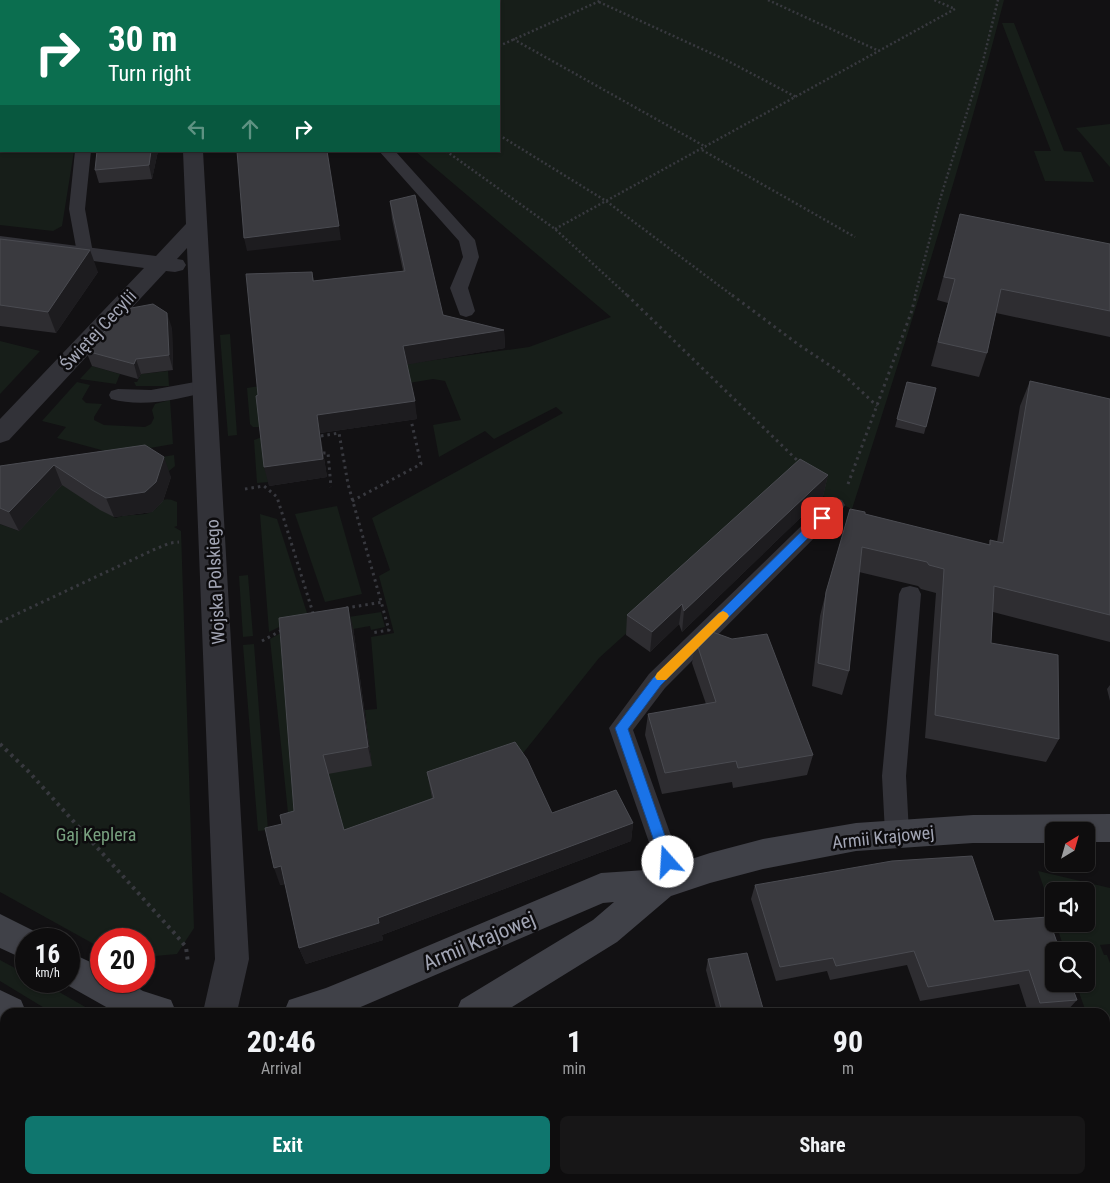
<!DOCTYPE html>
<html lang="en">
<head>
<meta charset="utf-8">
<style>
	body { margin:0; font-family:"Roboto Condensed",sans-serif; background:#171617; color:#f1f3f6; height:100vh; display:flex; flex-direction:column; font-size:19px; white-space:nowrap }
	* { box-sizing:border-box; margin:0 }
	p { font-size:16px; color:#9b9c9e }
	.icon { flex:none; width:28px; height:28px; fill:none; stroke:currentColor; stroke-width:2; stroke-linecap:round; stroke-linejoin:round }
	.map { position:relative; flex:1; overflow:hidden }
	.sheet { position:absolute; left:0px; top:1008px; width:1110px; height:176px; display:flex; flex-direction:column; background:#0e0d0e; border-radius:15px 15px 0 0; box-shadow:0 1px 4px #0004,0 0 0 1px #2e2d2e }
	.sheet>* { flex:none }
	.guide { position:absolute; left:0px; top:0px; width:500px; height:152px; box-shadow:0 1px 4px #0004,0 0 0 1px #2e2d2e; background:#0b6e4f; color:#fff; overflow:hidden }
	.needle { width:32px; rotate:37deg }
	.controls { position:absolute; left:1045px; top:822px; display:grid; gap:10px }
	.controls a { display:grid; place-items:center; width:50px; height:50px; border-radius:8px; background:#0e0d0e; box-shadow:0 1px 4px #0004,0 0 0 1px #2e2d2e; font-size:25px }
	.speed { position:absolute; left:15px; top:928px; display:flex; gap:10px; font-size:25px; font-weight:700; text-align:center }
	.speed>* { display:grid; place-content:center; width:65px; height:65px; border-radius:50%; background:#0e0d0e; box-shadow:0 1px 4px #0004,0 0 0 1px #2e2d2e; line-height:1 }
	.speed small { font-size:12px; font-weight:400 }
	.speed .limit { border:8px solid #d22; background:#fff; color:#111 }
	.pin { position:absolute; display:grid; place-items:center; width:42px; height:42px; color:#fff; margin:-21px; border-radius:10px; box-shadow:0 2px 8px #0006 }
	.me { position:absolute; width:55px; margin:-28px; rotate:341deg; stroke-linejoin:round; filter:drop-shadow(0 0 4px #0008) }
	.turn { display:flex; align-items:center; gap:18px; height:105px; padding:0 25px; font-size:22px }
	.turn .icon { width:65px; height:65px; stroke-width:2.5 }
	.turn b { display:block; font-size:35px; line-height:42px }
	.lanes { display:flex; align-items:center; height:48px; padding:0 25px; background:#0003; justify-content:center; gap:25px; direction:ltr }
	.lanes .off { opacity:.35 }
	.eta { display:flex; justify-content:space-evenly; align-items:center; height:85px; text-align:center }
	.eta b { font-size:30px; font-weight:700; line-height:35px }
	.cta { display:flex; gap:10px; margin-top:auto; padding:10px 25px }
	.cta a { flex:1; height:58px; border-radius:8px; background:#0f766e; color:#fff; font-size:20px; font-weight:700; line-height:58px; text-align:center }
	.cta a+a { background:#171617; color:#f1f3f6 }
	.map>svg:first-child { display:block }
</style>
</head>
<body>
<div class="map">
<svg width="1110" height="1183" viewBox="0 0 1110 1183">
	<rect width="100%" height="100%" fill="#121113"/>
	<g fill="#171e19">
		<path d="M393,0H1004C960,172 906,340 852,509L823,496L796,480L599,658L516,762L436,816L395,831L290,832L270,639L306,619L371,766L365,710L377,709L371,637L394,633L379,576L390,570L372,518L563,413L556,407L494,439L485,431L439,457L433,425L461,420L445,381L433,379L409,383L405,364L529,347L611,317L415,151H499V1H391Z"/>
		<path d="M1002,23H1014L1064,151L1081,152L1094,182L1045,181L1034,151H1051Z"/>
		<path d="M0,40L1,151H74L62,226L53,231L0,225Z"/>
		<path d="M1110,124V167L1076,128Z"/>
		<path d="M230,334L237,435L228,436L220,335Z"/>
		<path d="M0,341L40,351L0,394Z"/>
		<path d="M92,366L120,374L116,384L80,379Z"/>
		<path d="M168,371L169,386H136L134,382H137L141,374Z"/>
		<path d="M77,382L90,385L82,399L86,403L102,404L94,417V420L104,425L145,427L151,424L154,418L152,410L155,404L170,400L173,444L116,454L57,438L66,427L42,421Z"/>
		<path d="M260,386L261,427H253L250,424L247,388Z"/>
		<path d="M262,437L269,482L257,483L254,440Z"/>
		<path d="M174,455L175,466L113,517L116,518C126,513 142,517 151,512C164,506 158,494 177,502V526L174,527L181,531L194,928L177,954L144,957V939H101V948L0,892V524L19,531L63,481L81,470Z"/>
		<path d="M337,506L362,594L325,602L295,514Z"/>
		<path d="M260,514L277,519L307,613L269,632Z"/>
		<path d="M248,575L253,636L243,637L239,576Z"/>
		<path d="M381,612L385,627L371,630L370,626L353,629L329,620Z"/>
		<path d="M254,644L268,830L258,831L243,645Z"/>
		<path d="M1038,871L1110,888V944L1100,945L1104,955H1107L1110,963V1083L1105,1068V1012H1086L1076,984H1086V951H1065L1056,924H1086V891H1054V917Z"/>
		<path d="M0,960L26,974V981H40L94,1012H51L0,981Z"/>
		<path d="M0,1045L5,1048V1103L0,1105Z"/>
		<path d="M1105,1162H1110V1183H897L912,1179H1105Z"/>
	</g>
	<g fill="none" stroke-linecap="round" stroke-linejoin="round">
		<g stroke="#38393f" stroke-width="2.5" stroke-dasharray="2 2.5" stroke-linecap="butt">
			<path d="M768,0L879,51"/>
			<path d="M399,1L402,0"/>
			<path d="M599,2L726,60L796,97"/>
			<path d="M513,39L706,147"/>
			<path d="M499,46L602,0"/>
			<path d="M499,135L606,201L733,296"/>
			<path d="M702,150L855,237"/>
			<path d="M446,151L555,229L628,296"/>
			<path d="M555,229L955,9L934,0"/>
			<path d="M915,296L941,196L983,61L998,0"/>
		</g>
		<g stroke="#38393f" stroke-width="3" stroke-dasharray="2.5 4" stroke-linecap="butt">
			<path d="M627,295L801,464"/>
			<path d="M732,295L799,345L843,374L877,406"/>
			<path d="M321,436L339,433L348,484L389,630L371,633"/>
			<path d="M323,453H328L331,487"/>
			<path d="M848,484L911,313L916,295"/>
			<path d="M245,489L264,486L277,497L313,613H315"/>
			<path d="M352,501L421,464L411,420"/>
			<path d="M346,608L383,602"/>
			<path d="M0,622L153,550L170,543L179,542"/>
			<path d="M262,641L284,629"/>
		</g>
		<path stroke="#38393f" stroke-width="4" stroke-dasharray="3 4.5" stroke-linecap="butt" d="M0,744L29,772L176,935L186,947L188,963"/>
		<g fill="#323238" fill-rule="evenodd">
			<rect x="0" y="33" width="1" height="8"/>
			<path d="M75,151H91L85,209L93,253L91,257H79L77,253L69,209Z"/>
			<path d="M379,151H395L475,240L479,257L468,288L475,311L472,315L466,317L460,315L450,288L463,257L459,241Z"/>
			<path d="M206,380L213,382L215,386L213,390C181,399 143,408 111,399L109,395L111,391L118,389L151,390Z"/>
			<path d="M835,498L842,500L845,505L842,510L665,688L633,730L687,880L683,888L674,892L665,888L609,728L649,674L828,500Z"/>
			<path d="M910,586L918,588L921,594L906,776L909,833L906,841L897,844L888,841L885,833L882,776L899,594L902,588Z"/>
		</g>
		<path fill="#323238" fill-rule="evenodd" d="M183,151H203L249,959L237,1012H203L215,959L187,248L177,259L183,260L186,265L183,270L175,272L166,271L9,440L0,443V419L144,268L0,248V236L156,256L186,224Z"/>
		<g fill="#323238" fill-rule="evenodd">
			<path d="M5,1154V1179H21L20,1183H0V1156Z"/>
			<path d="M199,1179H237L239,1183H201Z"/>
			<path d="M287,1179H325L326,1183H288Z"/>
			<path d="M333,1179H371L370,1183H332Z"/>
		</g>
		<g fill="#404148" fill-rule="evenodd">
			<path d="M1110,814V842H1086V831H1054V843H973L856,851L763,869L710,883L671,896L617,942L504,1012H456L461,1000L593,920L614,902L603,903L349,1012H284L289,1000L326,988L380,966L601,873L661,869L710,853L763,839L856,823L973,815Z"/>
			<path d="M0,914L38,933L41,939H26V960L0,948Z"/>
			<path d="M69,952L101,967V981H126L143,991L171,1000L176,1012H115L60,981H69Z"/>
			<path d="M0,990L21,1000L26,1012H5V1028L0,1026Z"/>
		</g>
	</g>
	<g fill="#2e2d31">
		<path d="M158,151L152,179L99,183L95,170Z"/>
		<path d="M390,201L443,315L504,330L505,348L407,364L417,419L320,433L327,477L269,486L258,395L312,272L314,281L403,271L392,219Z"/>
		<path d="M960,214L1110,244V337L996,313L987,353L979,377L931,366L948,303L937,300Z"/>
		<path d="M0,239L98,272L56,333L0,326Z"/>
		<path d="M172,328L173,370L141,374L138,379L92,366L86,351Z"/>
		<path d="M1030,381L1110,399V642L993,612L991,643L1059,739L1046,762L925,738L936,593L921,589L918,586L859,572L849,671L842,695L812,686L820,616L826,592L865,514L989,545L990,540L997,542L1020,406Z"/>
		<path d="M907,382L936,388L924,434L895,427Z"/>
		<path d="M145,445L171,477L163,501L152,512L114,517L100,510L62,485L19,531L0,524V466Z"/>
		<path d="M828,475L823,496L682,632L679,624L650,652L626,635L627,615Z"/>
		<path d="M353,627L372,766L328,774L344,830L432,798L427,772L552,813L633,823L631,841L382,935L383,940L306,964L299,948L285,884L280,885L282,824L294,811Z"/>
		<path d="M696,641L813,755L807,775L733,788L732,782L662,794L645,735L648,714L706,704L692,663Z"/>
		<path d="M1110,685V701L1107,689Z"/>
		<path d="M755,885L994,921L1077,1000L1066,1012H1028L1019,984L920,1001L907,965L830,980L827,971L776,981L751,899Z"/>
		<path d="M708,959L764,1012H717L706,970Z"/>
		<path d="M507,1179H691L668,1183H416L493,1182Z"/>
	</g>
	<g fill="#1d1c1f">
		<path d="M151,151H158L152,179L149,165Z"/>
		<path d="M339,226L341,240L247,251L244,238Z"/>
		<path d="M90,250L98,272L56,333L48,312Z"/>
		<path d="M167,313L172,328L173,370L169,355Z"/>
		<path d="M504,330L505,348L405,365L403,346Z"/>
		<path d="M136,359L141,374L138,379L134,364Z"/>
		<path d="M415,401L417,419L320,433L327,477L269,486L264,467L317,415Z"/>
		<path d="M164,457L171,477L163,501L152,512L114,517L106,498Z"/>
		<path d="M54,465L62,485L19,531L9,512Z"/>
		<path d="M828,475L823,496L682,632L684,611Z"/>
		<path d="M682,604L679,624L650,652L652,632Z"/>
		<path d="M348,607L353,627L372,766L368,747Z"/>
		<path d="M633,823L631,841L382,935L383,940L306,964L299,948Z"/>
		<path d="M281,866L287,883L280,885L274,868Z"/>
	</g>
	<g fill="#3a3a3f" stroke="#4a4b51">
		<path d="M97,151H151L149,165L95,170Z"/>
		<path d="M237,151H327L339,226L244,238Z"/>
		<path d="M415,195L443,315L504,330L403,346L415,401L317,415L323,459L264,467L256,396L258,395L246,274L312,272L313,281L405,271L390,201Z"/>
		<path d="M960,214L1110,244V311L1001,289L987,353L938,342L955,279L944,277Z"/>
		<path d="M0,239L90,250L48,312L0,305Z"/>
		<path d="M153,304L167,313L169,355L136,359L134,364L86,351L126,309Z"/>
		<path d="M1030,381L1110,399V615L994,586L991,643L1058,655L1059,739L935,715L944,569L929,565L927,562L862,547L849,671L818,663L826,592L850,509L865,512V514L990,545V540L1003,543Z"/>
		<path d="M907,382L936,388L926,427L897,419Z"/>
		<path d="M145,445L164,457L156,482L145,492L106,498L92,490L54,465L9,512L0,508V466Z"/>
		<path d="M800,459L828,475L684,611L682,604L652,632L627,615Z"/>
		<path d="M348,607L368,747L323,755L344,830L434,798L427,772L515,742L527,759L552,813L616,790L633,823L378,918L379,923L299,948L281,866L274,868L265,828L282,824L280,815L294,811L279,618Z"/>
		<path d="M707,630L732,639L767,634L813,755L738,768L736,761L665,773L648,714L716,702L696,641Z"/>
		<path d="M972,856L994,921L1048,917L1060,951H1054V984H1071L1077,1000L1040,1003L1029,970L928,987L914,951L836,966L833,958L780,967L755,885L892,861Z"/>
		<path d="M747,953L764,1012H722L708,959Z"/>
		<path d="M416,1179H492L493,1182L507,1179H555V1183H416Z"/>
		<path d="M555,1179H649L626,1183H556Z"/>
	</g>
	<path fill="#1a73e8" stroke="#114b97" d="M822,514L827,518L825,521L661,685L628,729L674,862L672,867L668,868L663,867L615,728L653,678L818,515Z"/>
	<path fill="#f59e0b" d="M723,611L727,613L729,616L727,619L666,680H657L655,677L657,673L719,613Z"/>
	<g text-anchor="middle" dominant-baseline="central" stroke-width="5" stroke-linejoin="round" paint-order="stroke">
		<g font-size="18" fill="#a2a5b4" stroke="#0d0c0e">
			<text transform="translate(98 330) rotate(-47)">Świętej Cecylii</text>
			<text transform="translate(215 582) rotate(-93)">Wojska Polskiego</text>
			<text transform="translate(883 837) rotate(-6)">Armii Krajowej</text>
		</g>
		<g font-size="18" fill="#78a17f" stroke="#0d0c0e">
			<text x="96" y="834">Gaj Keplera</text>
		</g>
		<g font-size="21" fill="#a2a5b4" stroke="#0d0c0e">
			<text transform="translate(479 941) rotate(-23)">Armii Krajowej</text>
		</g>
	</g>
</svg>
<div class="controls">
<a><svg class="needle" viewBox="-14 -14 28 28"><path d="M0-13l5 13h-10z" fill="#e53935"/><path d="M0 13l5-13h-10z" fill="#9b9c9e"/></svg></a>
<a><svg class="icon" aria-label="sound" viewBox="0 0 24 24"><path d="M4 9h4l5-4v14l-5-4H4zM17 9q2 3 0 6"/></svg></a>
<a><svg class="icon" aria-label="search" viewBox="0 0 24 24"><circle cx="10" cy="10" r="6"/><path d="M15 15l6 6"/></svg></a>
</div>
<div class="speed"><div>16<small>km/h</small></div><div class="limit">20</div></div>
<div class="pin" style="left:822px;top:518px;background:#d93025"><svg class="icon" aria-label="arrive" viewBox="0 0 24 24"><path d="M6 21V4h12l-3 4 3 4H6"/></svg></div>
<svg class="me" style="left:668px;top:862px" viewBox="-20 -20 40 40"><circle r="19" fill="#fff"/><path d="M0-13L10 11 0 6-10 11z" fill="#1a73e8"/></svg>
<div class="guide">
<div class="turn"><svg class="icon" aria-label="right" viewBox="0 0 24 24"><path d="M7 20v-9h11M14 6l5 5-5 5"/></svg><div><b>30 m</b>Turn right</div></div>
<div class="lanes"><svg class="icon off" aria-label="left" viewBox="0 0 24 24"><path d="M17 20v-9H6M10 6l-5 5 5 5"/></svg><svg class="icon off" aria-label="ahead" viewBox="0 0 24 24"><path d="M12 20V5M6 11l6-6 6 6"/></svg><svg class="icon" aria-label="right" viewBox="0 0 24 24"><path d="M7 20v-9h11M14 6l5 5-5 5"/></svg></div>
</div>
<section class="sheet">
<div class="eta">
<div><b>20:46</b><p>Arrival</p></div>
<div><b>1</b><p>min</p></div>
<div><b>90</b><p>m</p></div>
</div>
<div class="cta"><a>Exit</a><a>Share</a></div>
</section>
</div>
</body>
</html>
